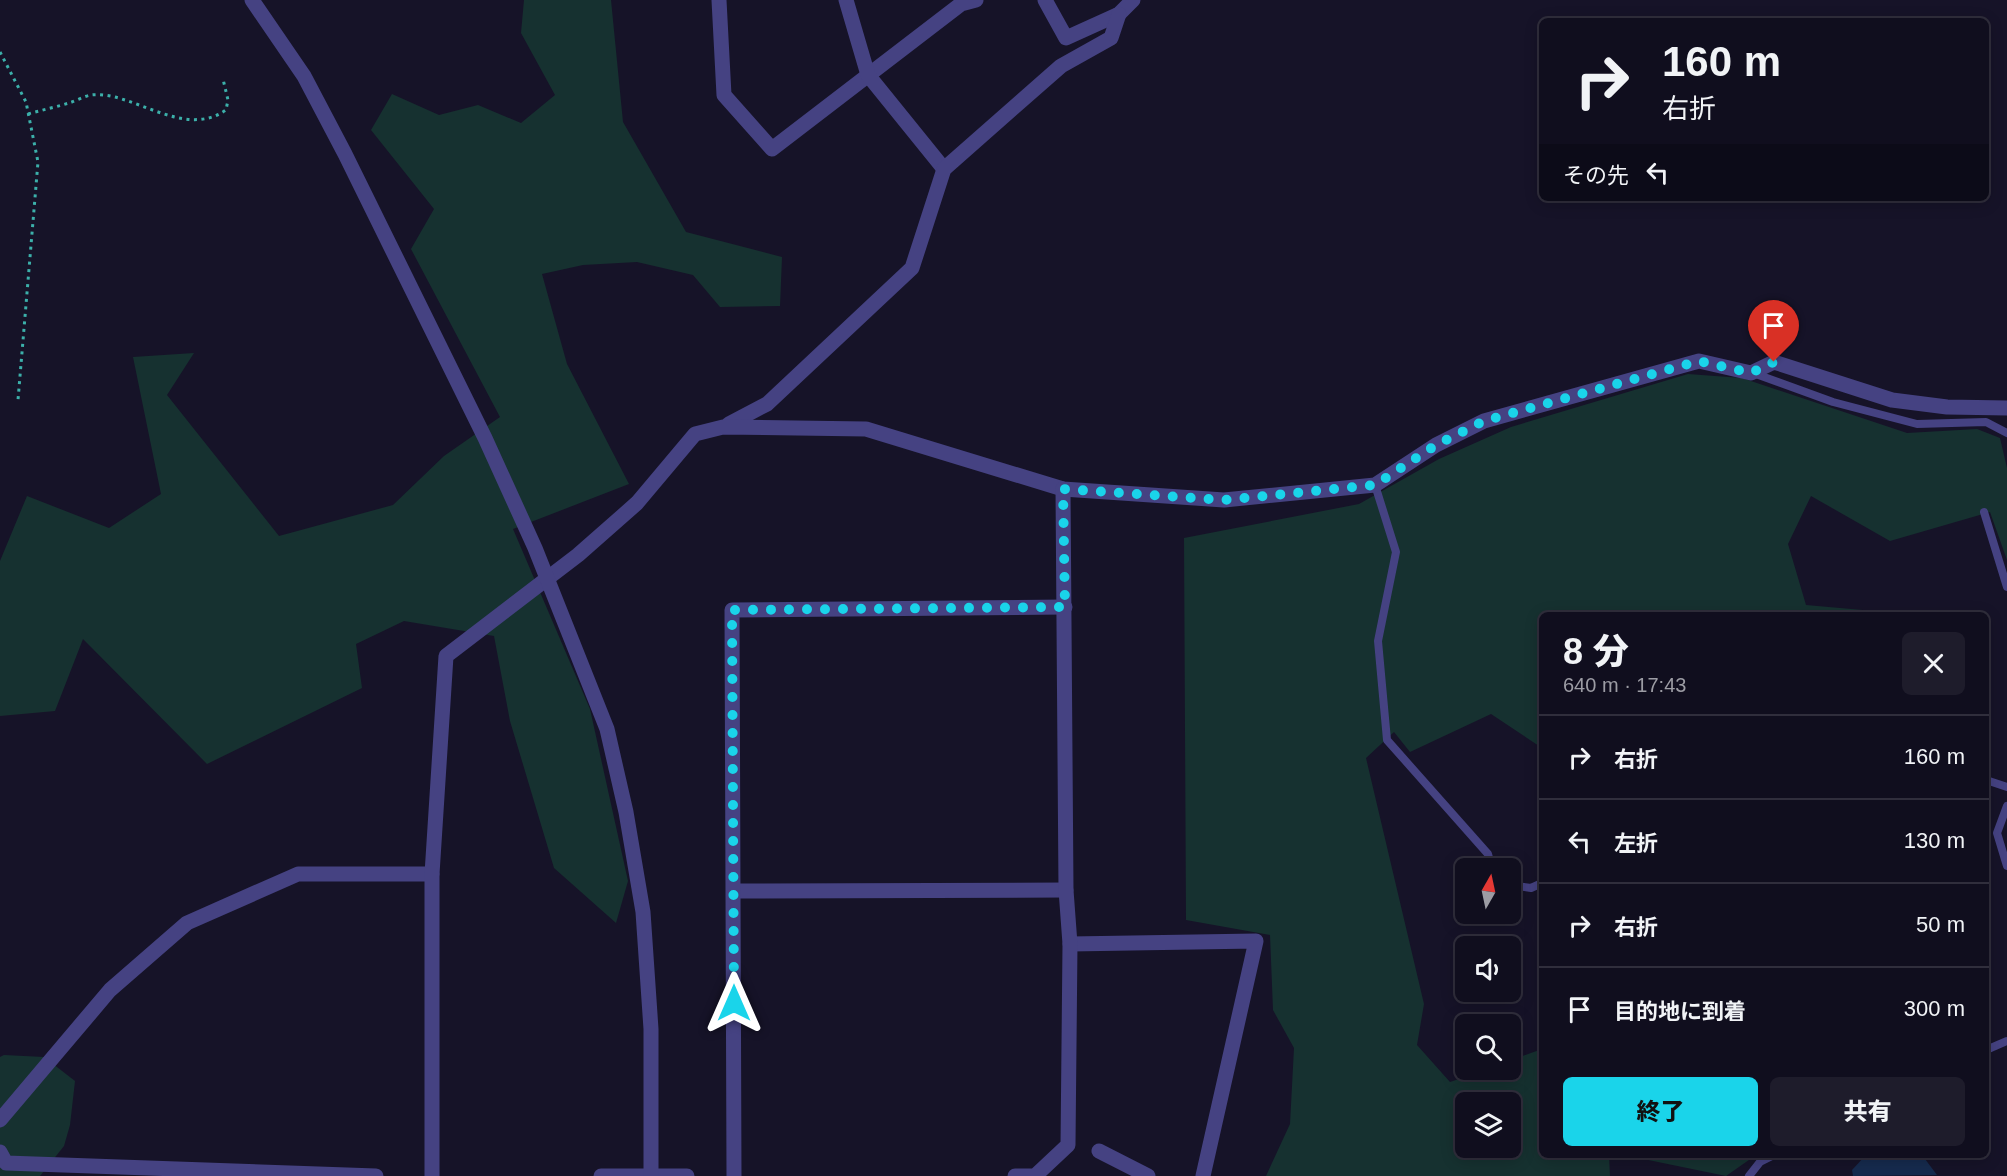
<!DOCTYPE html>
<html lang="ja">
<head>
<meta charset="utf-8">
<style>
	body { margin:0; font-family:Helvetica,"Noto Sans JP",sans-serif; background:#1e1c2b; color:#f1f3f6; height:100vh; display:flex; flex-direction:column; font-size:22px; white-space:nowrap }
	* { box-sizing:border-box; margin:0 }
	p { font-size:20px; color:#9c9ca4 }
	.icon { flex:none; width:33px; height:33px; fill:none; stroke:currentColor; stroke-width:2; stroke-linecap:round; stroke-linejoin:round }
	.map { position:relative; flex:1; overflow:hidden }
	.side { position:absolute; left:1539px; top:612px; width:450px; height:546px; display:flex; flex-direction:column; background:#100e1e; border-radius:9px; box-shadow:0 3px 15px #0003,0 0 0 2px #302e3c }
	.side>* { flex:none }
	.guide { position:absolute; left:1539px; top:18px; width:450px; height:183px; border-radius:9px; box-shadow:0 3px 15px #0003,0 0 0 2px #302e3c; background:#100e1e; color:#f1f3f6; overflow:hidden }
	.needle { width:39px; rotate:9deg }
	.controls { position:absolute; left:1455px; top:858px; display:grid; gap:12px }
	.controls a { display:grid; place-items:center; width:66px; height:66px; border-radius:9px; background:#100e1e; box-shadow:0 3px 15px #0003,0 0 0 2px #302e3c; font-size:30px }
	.pin { position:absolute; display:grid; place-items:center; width:51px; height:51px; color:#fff; margin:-62px -26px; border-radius:50% 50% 50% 0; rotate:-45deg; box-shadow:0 0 6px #0007 }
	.pin .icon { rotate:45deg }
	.me { position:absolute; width:66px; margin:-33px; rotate:0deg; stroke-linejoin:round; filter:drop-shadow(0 0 4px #0008) }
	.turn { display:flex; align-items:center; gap:21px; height:126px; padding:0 24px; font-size:27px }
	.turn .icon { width:78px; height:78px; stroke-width:2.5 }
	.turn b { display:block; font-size:42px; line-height:51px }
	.then { display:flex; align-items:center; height:57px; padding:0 24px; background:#0003; gap:12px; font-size:22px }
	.round { display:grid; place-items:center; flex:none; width:63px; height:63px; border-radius:9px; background:#1e1c2b }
	.headline { display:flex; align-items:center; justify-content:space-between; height:102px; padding:0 24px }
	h1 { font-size:36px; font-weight:800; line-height:45px }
	.cta { display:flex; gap:12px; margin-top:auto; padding:12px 24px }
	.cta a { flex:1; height:69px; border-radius:9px; background:#1ad4ea; color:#111; font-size:24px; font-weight:800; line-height:69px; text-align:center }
	.cta a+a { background:#1e1c2b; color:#f1f3f6 }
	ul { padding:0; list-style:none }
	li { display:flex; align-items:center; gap:18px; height:84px; padding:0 24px; border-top:2px solid #302e3c }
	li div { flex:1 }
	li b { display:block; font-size:22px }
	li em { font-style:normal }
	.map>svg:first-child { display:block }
</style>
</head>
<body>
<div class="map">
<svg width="2007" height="1176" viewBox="0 0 2007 1176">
	<rect width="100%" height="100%" fill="#161328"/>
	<g fill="#163130" fill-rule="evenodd">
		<path d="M524,0H611L623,122L686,232L782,257L780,306L720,307L693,275L637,262L583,265L542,274L567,364L629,484L513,529L590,709L628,881L616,923L554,868L510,721L494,636L404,621L356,644L362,688L207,764L83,639L55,711L0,716V561L27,496L109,528L161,494L133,357L194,353L167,395L279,536L393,505L444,456L500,417L411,249L434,209L371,130L392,94L439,115L478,105L521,123L555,95L521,33Z"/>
		<path d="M1688,374L1742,378L1907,433L1977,429L2000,438L2007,468V560L1990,512L1890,541L1811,496L1788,544L1806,605L1919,615H1542V748L1491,714L1410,752L1394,732L1366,758L1424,1004L1417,1045L1450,1082L1485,1070H1510L1511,1060L1542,1049V1155H1609L1610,1176H1266L1290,1124L1294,1048L1273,1010L1270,935L1186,920L1184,538L1359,504L1439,459L1511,427ZM1466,1102H1510V1148H1466Z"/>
		<path d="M4,1055L44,1057L75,1081L70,1125L64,1146L40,1176H0V1057Z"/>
		<path d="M1624,1155H1756L1726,1176Z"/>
	</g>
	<path fill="#162b4e" d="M1866,1155H1922L1937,1175L1853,1176L1852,1170Z"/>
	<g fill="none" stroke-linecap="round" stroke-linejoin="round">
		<g stroke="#3cb0aa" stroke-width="3" stroke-dasharray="3 4.5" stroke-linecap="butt">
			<path d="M0,52L26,102L38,162L18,400"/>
			<path d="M28,114C42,110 56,107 69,103C76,101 84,96 91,95C132,90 183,140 226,110L228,100L223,79"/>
		</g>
		<g stroke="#454282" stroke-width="8">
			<path d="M1753,373L1833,402L1917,424L1986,422L2007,433"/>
			<path d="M1375,485L1396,552L1378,641L1387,740L1488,854L1492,868"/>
			<path d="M1984,512L2007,587"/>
			<path d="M1986,780L2007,787"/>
			<path d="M2007,806L1997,833L2007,866"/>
			<path d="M1510,885L1531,888L1542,883"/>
			<path d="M1986,1050L2007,1041"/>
			<path d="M1749,1176L1760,1162L1774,1155"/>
		</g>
		<g stroke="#454282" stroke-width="15">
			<path d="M719,0L724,95L772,149L961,4L976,0"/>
			<path d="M846,0L868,75L944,169"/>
			<path d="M1045,0L1066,38L1119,14L1133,0"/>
			<path d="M729,424L767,404L912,268L944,169L1061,66L1111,38L1119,14"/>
			<path d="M734,891L1066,890"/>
			<path d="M1070,944L1256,941L1203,1176"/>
			<path d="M0,1120L110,990L187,923L298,874H432"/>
			<path d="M1099,1151L1148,1176"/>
			<path d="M0,1152L6,1163L376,1176"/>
			<path d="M432,1176V874L446,656L578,555L637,503L695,434L723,427L866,429L1063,489L1224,500L1375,485L1436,445L1484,421L1699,361L1751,373L1774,362L1892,400L1947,407L2007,408"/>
			<path d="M601,1176H687"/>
			<path d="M734,1176L732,610L1065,607"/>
			<path d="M1015,1176H1035L1068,1145L1070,944L1066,890L1063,489"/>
		</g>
		<path stroke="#454282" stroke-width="15" d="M252,0L304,76L345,154L485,438L535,548L607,729L626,812L643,912L651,1029V1176"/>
	</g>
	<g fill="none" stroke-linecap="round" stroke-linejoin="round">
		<path stroke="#1ad4ea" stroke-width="10" stroke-dasharray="0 18" d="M734,1003L732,610L1065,607L1063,489L1224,500L1375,485L1436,445L1484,421L1699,361L1751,373L1774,362"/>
	</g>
</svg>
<div class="controls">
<a><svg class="needle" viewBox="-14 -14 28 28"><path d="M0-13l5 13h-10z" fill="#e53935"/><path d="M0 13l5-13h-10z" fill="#9c9ca4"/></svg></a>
<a><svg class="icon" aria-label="sound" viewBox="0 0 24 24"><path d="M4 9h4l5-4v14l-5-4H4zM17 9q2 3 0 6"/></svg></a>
<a><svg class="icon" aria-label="search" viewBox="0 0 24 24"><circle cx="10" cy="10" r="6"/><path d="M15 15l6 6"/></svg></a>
<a><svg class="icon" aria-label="layers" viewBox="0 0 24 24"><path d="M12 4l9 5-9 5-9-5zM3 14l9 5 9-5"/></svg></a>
</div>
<div class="pin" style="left:1774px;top:362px;background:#d93025"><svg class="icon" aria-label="arrive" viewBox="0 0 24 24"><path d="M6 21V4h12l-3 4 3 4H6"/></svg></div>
<svg class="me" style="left:734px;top:1003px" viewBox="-20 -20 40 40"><path d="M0-17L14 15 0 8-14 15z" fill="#1ad4ea" stroke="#fff" stroke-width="4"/></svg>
<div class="guide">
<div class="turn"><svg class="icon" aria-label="right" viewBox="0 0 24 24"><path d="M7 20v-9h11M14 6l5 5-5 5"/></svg><div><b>160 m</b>右折</div></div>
<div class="then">その先<svg class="icon" aria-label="left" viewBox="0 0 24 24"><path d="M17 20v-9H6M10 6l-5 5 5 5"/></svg></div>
</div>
<section class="side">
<div class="headline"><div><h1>8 分</h1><p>640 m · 17:43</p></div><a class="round"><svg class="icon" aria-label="close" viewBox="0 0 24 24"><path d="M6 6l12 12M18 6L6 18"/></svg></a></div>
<ul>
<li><svg class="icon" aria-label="right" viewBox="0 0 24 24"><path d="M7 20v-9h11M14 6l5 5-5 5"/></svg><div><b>右折</b></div><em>160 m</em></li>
<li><svg class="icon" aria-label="left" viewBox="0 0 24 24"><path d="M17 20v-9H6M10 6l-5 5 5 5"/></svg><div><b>左折</b></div><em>130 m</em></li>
<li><svg class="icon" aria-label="right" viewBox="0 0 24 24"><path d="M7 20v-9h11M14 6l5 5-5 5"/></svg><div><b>右折</b></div><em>50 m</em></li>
<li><svg class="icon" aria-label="arrive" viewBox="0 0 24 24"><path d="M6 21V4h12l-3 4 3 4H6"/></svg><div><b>目的地に到着</b></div><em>300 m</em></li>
</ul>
<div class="cta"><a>終了</a><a>共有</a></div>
</section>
</div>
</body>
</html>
